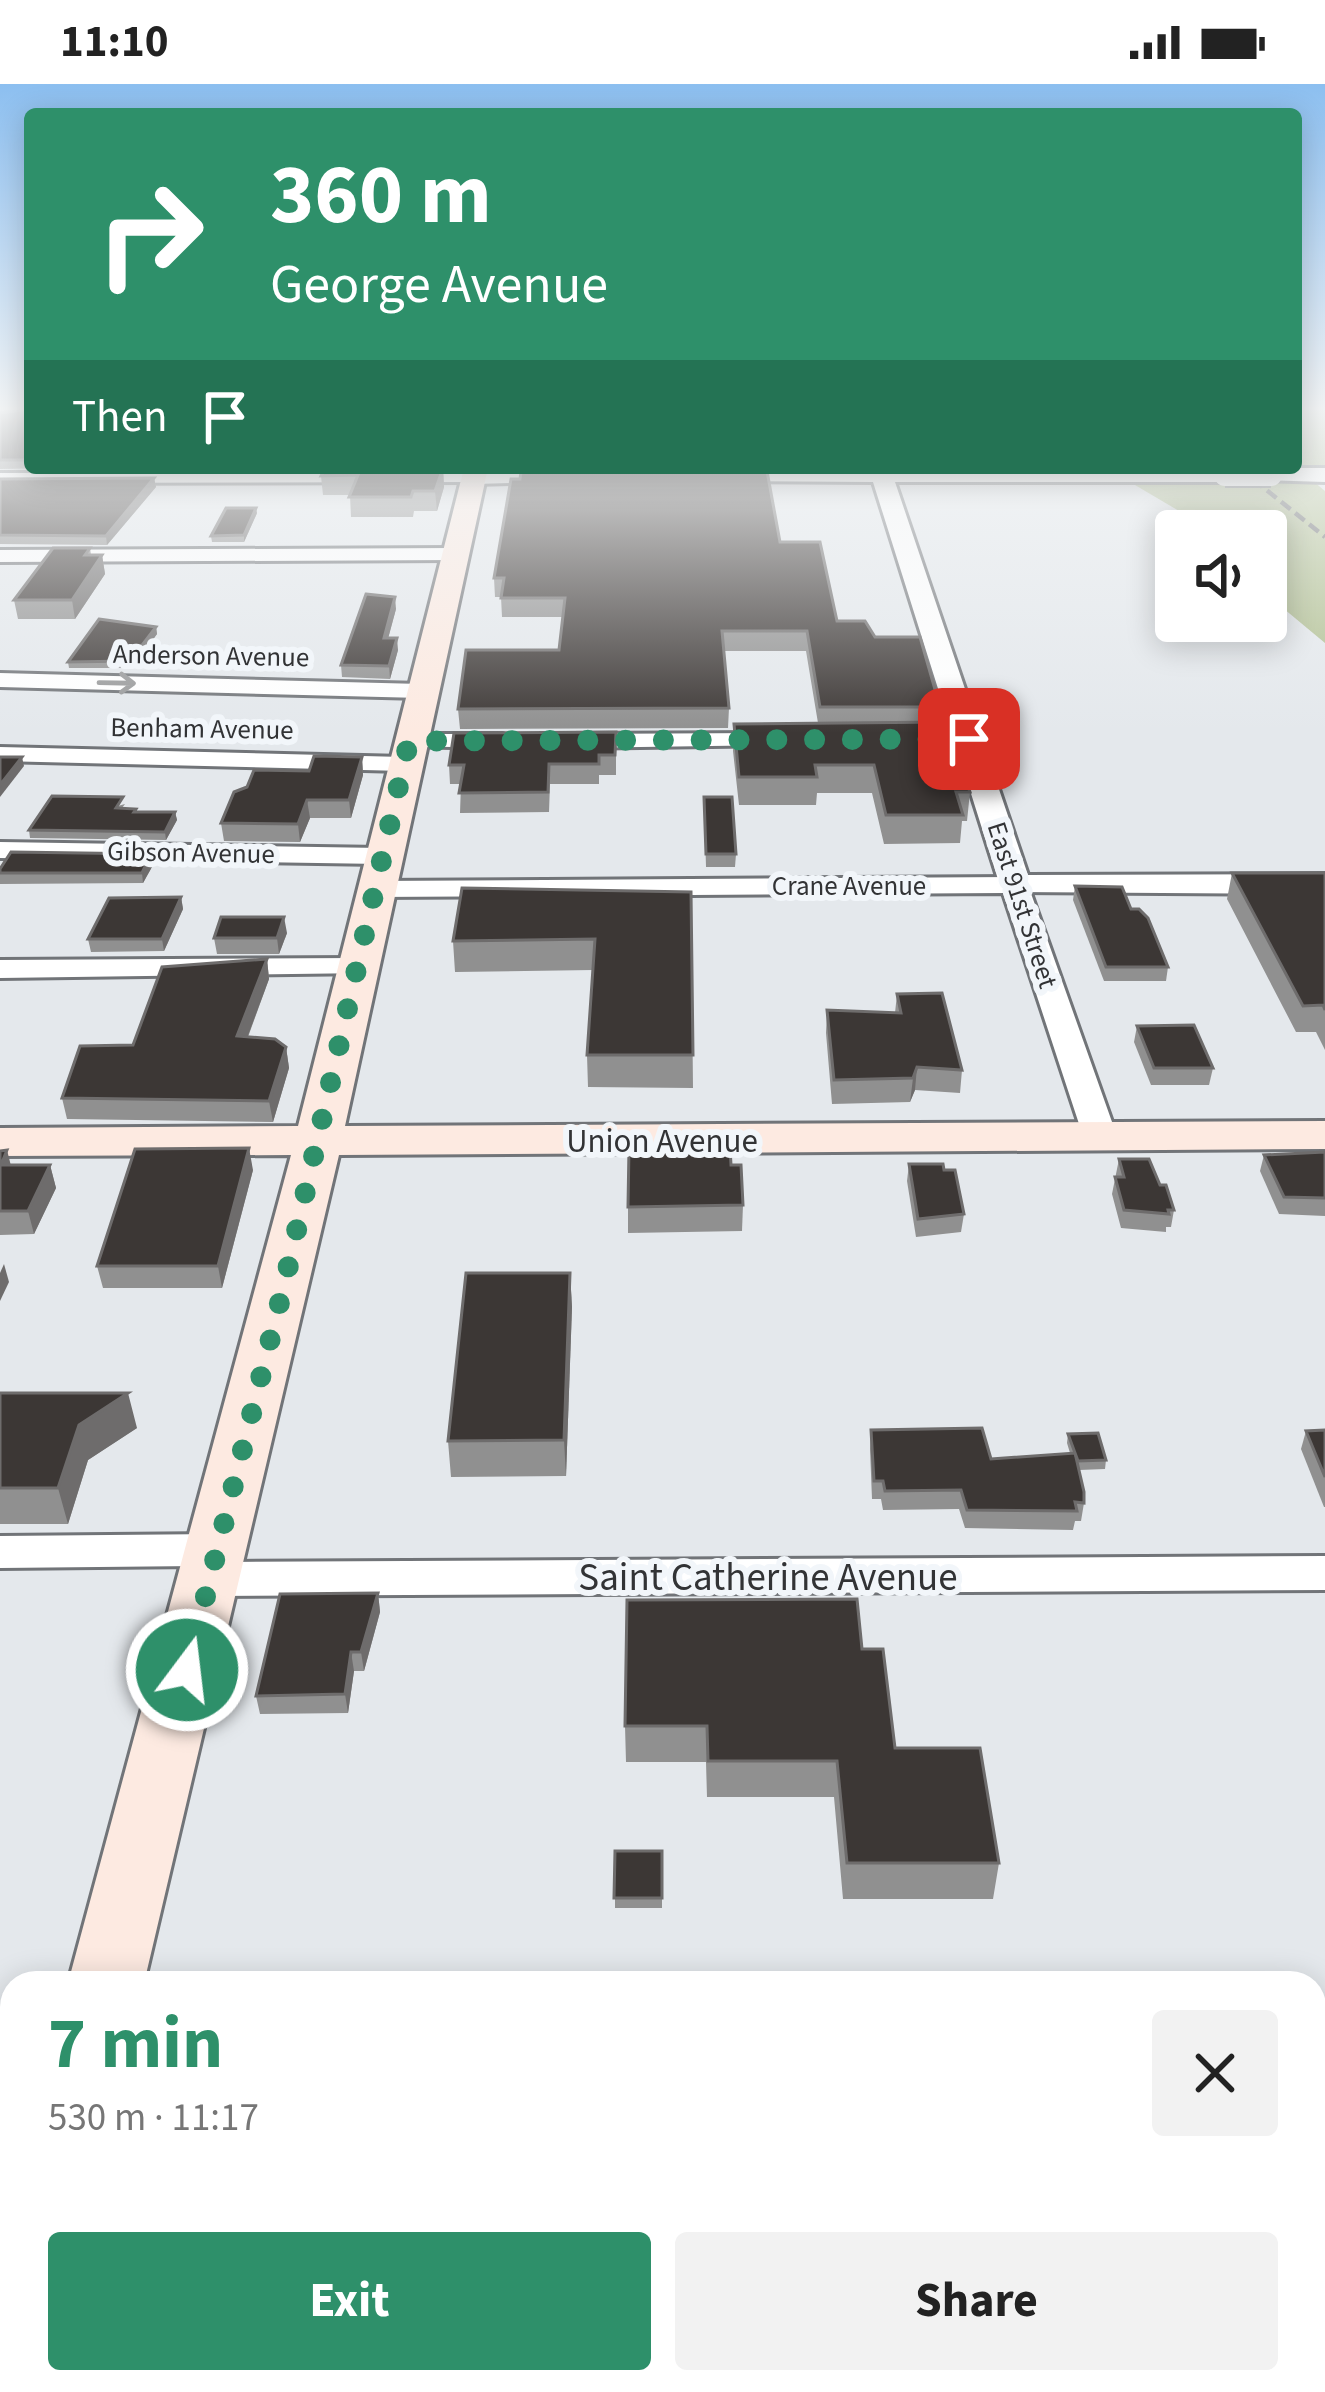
<!DOCTYPE html>
<html lang="en">
<head>
<meta charset="utf-8">
<style>
	body { margin:0; font-family:"Source Sans 3",sans-serif; background:#f2f2f2; color:#222; height:100vh; display:flex; flex-direction:column; font-size:45px; white-space:nowrap }
	* { box-sizing:border-box; margin:0 }
	p { font-size:39px; color:#767676 }
	.icon { flex:none; width:66px; height:66px; fill:none; stroke:currentColor; stroke-width:2; stroke-linecap:round; stroke-linejoin:round }
	.map { position:relative; flex:1; overflow:hidden }
	.details { position:absolute; left:0px; top:1887px; width:1326px; height:423px; display:flex; flex-direction:column; background:#fff; border-radius:36px 36px 0 0; box-shadow:0 6px 30px #0003 }
	.details>* { flex:none }
	.hud { position:absolute; left:24px; top:24px; width:1278px; height:366px; border-radius:12px; box-shadow:0 6px 30px #0003; background:#2e906a; color:#fff; overflow:hidden }
	.controls { position:absolute; left:1155px; top:426px; display:grid; gap:24px }
	.controls a { display:grid; place-items:center; width:132px; height:132px; border-radius:12px; background:#fff; box-shadow:0 6px 30px #0003; font-size:60px }
	.pin { position:absolute; display:grid; place-items:center; width:102px; height:102px; color:#fff; margin:-51px; border-radius:24px; box-shadow:0 6px 18px #0006 }
	.me { position:absolute; width:132px; margin:-66px; rotate:15deg; stroke-linejoin:round; filter:drop-shadow(0 0 9px #0008) }
	.turn { display:flex; align-items:center; gap:42px; height:252px; padding:0 48px; font-size:54px }
	.turn .icon { width:156px; height:156px; stroke-width:2.5 }
	.turn b { display:block; font-size:84px; line-height:102px }
	.then { display:flex; align-items:center; height:114px; padding:0 48px; background:#0003; gap:24px; font-size:45px }
	.round { display:grid; place-items:center; flex:none; width:126px; height:126px; border-radius:12px; background:#f2f2f2 }
	.overview { display:flex; align-items:center; justify-content:space-between; height:204px; padding:0 48px }
	h1 { font-size:72px; font-weight:700; line-height:90px; color:#2e906a }
	.button { display:flex; gap:24px; margin-top:auto; padding:24px 48px }
	.button a { flex:1; height:138px; border-radius:12px; background:#2e906a; color:#fff; font-size:48px; font-weight:700; line-height:138px; text-align:center }
	.button a+a { background:#f2f2f2; color:#222 }
	.status { display:flex; justify-content:space-between; align-items:center; height:84px; padding:0 60px; background:#fff; direction:ltr }
	.status svg { height:33px; fill:currentColor }
	.map>svg:first-child { display:block }
</style>
</head>
<body>
<div class="status"><b>11:10</b><svg viewBox="0 0 49 12"><path d="M0 12V9h3v3zM5 12V6h3v6zM10 12V3h3v9zM15 12V0h3v12zM26 1h20v11H26zM47 4h2v5h-2z"/></svg></div>
<div class="map">
<svg width="1325" height="2308" viewBox="0 0 1325 2308">
	<rect width="100%" height="100%" fill="#e4e8ec"/>
	<path fill="#afbe8e" d="M1296,325H1325V391L1307,392L1325,407V559L1266,510V447H1213L1118,391L1152,389L1141,384H1296Z"/>
	<g fill="none" stroke-linecap="round" stroke-linejoin="round">
		<g stroke="#717478" stroke-width="6">
			<g id="minor">
				<rect x="0" y="325" width="30" height="8"/>
				<path d="M0,389L474,388L483,393L474,398L0,399Z"/>
				<path d="M0,466L455,464L465,470L455,476L0,478Z"/>
				<path d="M0,589L421,600L432,607L421,614L0,603Z"/>
				<path d="M779,649L791,656L787,661L570,664L558,657L570,650Z"/>
				<path d="M409,650H503L515,657L503,664L401,662L397,657Z"/>
				<path d="M0,663L403,673L415,680L403,687L0,677Z"/>
				<path d="M0,758L381,764L394,772L381,780L0,774Z"/>
				<path d="M1014,793L1028,801L1117,1052L1112,1059H1088L1083,1052L1003,809L373,813L359,805L373,797Z"/>
				<path d="M359,874L374,883L369,889L0,894V876Z"/>
				<path d="M218,1450L233,1455L240,1466L231,1478L1325,1472V1506L210,1512L194,1507L188,1495L197,1482L0,1484V1452Z"/>
				<rect x="0" y="1966" width="12" height="54"/>
			</g>
		</g>
		<g stroke="#717478" stroke-width="6">
			<g id="tertiary">
				<path d="M1271,384H1325V398L1263,396L1260,391Z"/>
				<path d="M580,385L591,392L588,397L474,400L463,393L474,386Z"/>
				<path d="M706,385L1233,386L1236,391L1225,398H895L1028,791L1325,790V810L1002,808L873,398L698,397L695,392Z"/>
			</g>
		</g>
		<g stroke="#717478" stroke-width="6">
			<g id="secondary">
				<path d="M464,384H488L345,1042L1325,1037V1065L339,1071L144,1899H68L291,1071L0,1072V1044L298,1042Z"/>
				<path d="M12,2240V2298H54L51,2308H0V2245Z"/>
			</g>
		</g>
		<use href="#minor" fill="#fff" fill-rule="evenodd"/>
		<use href="#tertiary" fill="#fff" fill-rule="evenodd"/>
		<use href="#secondary" fill="#fdeae1" fill-rule="evenodd"/>
		<path stroke="#646668" stroke-width="4.5" stroke-dasharray="12 6" stroke-linecap="butt" d="M1239,384L1325,453"/>
		<g stroke="#717478" stroke-width="26" stroke-linecap="butt">
			<path id="tertiary-bridge" d="M1225,391H1271"/>
		</g>
		<use href="#tertiary-bridge" stroke="#fff" stroke-width="22"/>
	</g>
	<g fill="#909090">
		<path d="M30,325V384H59L0,385V329Z"/>
		<path d="M443,384L444,403L437,427H414L413,433H351L350,411H323L321,392Z"/>
		<path d="M154,394L156,403L107,461L0,460V395Z"/>
		<path d="M257,429L244,458H212L211,452Z"/>
		<path d="M780,458L837,537L875,553L940,623L938,638L970,708L967,737H962L960,759L884,760L872,709H817L816,721H739L733,667L734,640L818,639L806,567H724L729,624L728,644L460,645L458,625L559,566L562,533H502L501,513H495L494,494Z"/>
		<path d="M90,464L91,471H102L105,490L75,535H18L14,516Z"/>
		<path d="M396,525L388,554L398,566L390,595L342,593L341,581Z"/>
		<path d="M156,543L157,550L132,584H69L68,578Z"/>
		<path d="M616,648V691H599V700H550L549,728L460,729L461,700H450L449,681Z"/>
		<path d="M362,673L363,691L351,734H310L300,758L224,757L221,739L309,687Z"/>
		<path d="M704,713L736,770L735,783H706Z"/>
		<path d="M125,720L122,724L137,728H175L177,736L166,756L30,754L29,746Z"/>
		<path d="M151,770L153,781L143,799L0,800V785Z"/>
		<path d="M1232,789H1325V966L1316,948H1296L1227,815Z"/>
		<path d="M1075,802L1131,825L1168,883L1166,897H1104L1073,816Z"/>
		<path d="M691,808L693,1004L588,1003L587,971L593,886L455,888L453,857Z"/>
		<path d="M181,813L183,825L164,867L91,868L88,855Z"/>
		<path d="M287,849L279,870H217L214,854Z"/>
		<path d="M267,875L269,895L248,953L286,963L289,984L273,1038L67,1035L62,1014L133,961Z"/>
		<path d="M897,910L962,986L960,1009L915,1006L910,1018L832,1020L826,949L827,926L895,929Z"/>
		<path d="M1137,942L1213,984L1209,1001H1151L1134,958Z"/>
		<path d="M0,1067L11,1081H50L56,1104L34,1150L0,1151Z"/>
		<path d="M1325,1068V1132L1279,1130L1260,1087L1264,1071Z"/>
		<path d="M1119,1075L1160,1101L1174,1126L1171,1143H1166V1148L1121,1144L1112,1110Z"/>
		<path d="M909,1080L944,1086L964,1130L961,1148L916,1153L907,1097Z"/>
		<path d="M731,1081L743,1121L742,1147L628,1149V1123Z"/>
		<path d="M253,1086L222,1204H103L97,1182Z"/>
		<path d="M570,1189L572,1223L566,1392L451,1393L448,1357Z"/>
		<path d="M0,1309L137,1344L88,1376L68,1440H0Z"/>
		<path d="M871,1346L991,1375L1070,1369L1067,1359L1068,1350L1106,1376L1105,1385L1079,1386L1084,1419L1081,1437H1075L1073,1446L965,1444L959,1425L883,1426L881,1415H872L870,1365Z"/>
		<path d="M1325,1346V1423H1324L1301,1365L1306,1347Z"/>
		<path d="M378,1509L380,1528L364,1587H354L348,1629L260,1630L256,1612Z"/>
		<path d="M862,1565L895,1664L999,1779L993,1815H843L834,1713H707L706,1678H626L625,1642Z"/>
		<rect x="615" y="1767" width="47" height="57"/>
	</g>
	<g fill="#6e6c6c">
		<path d="M443,384L444,403L437,427L435,407Z"/>
		<path d="M154,394L156,403L107,461L106,452Z"/>
		<path d="M256,424L257,429L244,458V451Z"/>
		<path d="M102,471L105,490L75,535L72,516Z"/>
		<path d="M395,513L396,525L385,566L384,554Z"/>
		<path d="M156,543L157,550L132,584L130,577Z"/>
		<path d="M397,554L398,566L390,595L389,582Z"/>
		<path d="M22,673L24,682L0,713V701Z"/>
		<path d="M362,673L363,691L351,734L349,716Z"/>
		<path d="M307,716L310,734L300,758L298,740Z"/>
		<path d="M175,728L177,736L166,756L165,748Z"/>
		<path d="M151,770L153,781L143,799L142,789Z"/>
		<path d="M181,813L183,825L164,867L162,855Z"/>
		<path d="M284,833L287,849L279,870L277,854Z"/>
		<path d="M267,875L269,895L240,973L237,952Z"/>
		<path d="M286,963L289,984L273,1038L269,1017Z"/>
		<path d="M917,983L915,1006L910,1018L913,994Z"/>
		<path d="M249,1064L253,1086L222,1204L218,1182Z"/>
		<path d="M7,1066L13,1090L1,1081Z"/>
		<path d="M50,1081L56,1104L34,1150L28,1127Z"/>
		<path d="M4,1180L9,1198L0,1217V1189Z"/>
		<path d="M570,1189L572,1223L566,1392L564,1356Z"/>
		<path d="M128,1309L137,1344L88,1376L68,1440L58,1404L79,1341Z"/>
		<path d="M378,1509L380,1528L364,1587L361,1568Z"/>
		<path d="M351,1568L354,1587L348,1629L345,1610Z"/>
	</g>
	<g fill="#3c3735" stroke="#6e6c6c" stroke-width="3">
		<path d="M30,325V376H0V329Z"/>
		<path d="M325,384H443L435,407H413L411,413H349L358,391L321,392Z"/>
		<path d="M767,387L780,458H820L837,537H865L875,553H920L940,623H820L807,547H722L729,624L458,625L466,566H559L565,514H501L504,494H494L511,395H520L521,388Z"/>
		<path d="M154,394L106,452L0,451V395Z"/>
		<path d="M226,424H256L244,451L211,452Z"/>
		<path d="M53,464H90L85,471H102L72,516H14Z"/>
		<path d="M366,510L395,513L384,554H397L389,582L341,581Z"/>
		<path d="M99,535L156,543L130,577L68,578Z"/>
		<path d="M946,638L970,708H956L963,731H886L874,681H815L817,693H739L734,640Z"/>
		<path d="M616,648L615,671H599V680H549L548,708L459,709L464,681H449L454,649Z"/>
		<path d="M314,672L362,673L349,716H307L298,740L221,739L234,708L247,703L254,686L309,687Z"/>
		<path d="M0,673H22L0,701Z"/>
		<path d="M52,712L123,713L116,724L136,725L134,728H175L165,748L29,746Z"/>
		<path d="M704,713H732L736,770H706Z"/>
		<path d="M11,768L151,770L142,789H0V785Z"/>
		<path d="M1232,789H1325V926L1323,921L1303,922Z"/>
		<path d="M1075,802L1122,803L1131,825H1139L1148,834L1168,883H1106Z"/>
		<path d="M462,804L691,808L693,971H587L595,855L453,857Z"/>
		<path d="M181,813L162,855H88L109,814Z"/>
		<path d="M221,833H284L277,854H214Z"/>
		<path d="M267,875L237,952L275,955L286,963L269,1017L62,1014L80,962L133,961L162,883Z"/>
		<path d="M942,909L962,986L917,983L913,994L834,996L827,926L901,929L897,910Z"/>
		<path d="M1194,941L1213,984H1154L1137,942Z"/>
		<path d="M730,1063L731,1081H741L743,1121L628,1123L629,1064Z"/>
		<path d="M249,1064L218,1182H97L135,1065Z"/>
		<path d="M7,1066L1,1081H50L28,1127H0V1067Z"/>
		<path d="M1325,1068V1114L1284,1113L1264,1071Z"/>
		<path d="M1119,1075H1149L1160,1101H1166L1174,1126H1168L1169,1130L1124,1126L1115,1093H1124Z"/>
		<path d="M909,1080H943L944,1086H955L964,1130L918,1135Z"/>
		<path d="M466,1189H570L564,1356L448,1357Z"/>
		<path d="M0,1309H128L79,1341L58,1404H0Z"/>
		<path d="M982,1344L991,1375L1075,1369L1084,1408V1419L1075,1418L1077,1427L967,1426L961,1406L885,1407L883,1397H874L871,1346Z"/>
		<path d="M1325,1346V1393L1306,1347Z"/>
		<path d="M1098,1349L1106,1376L1078,1377L1068,1350Z"/>
		<path d="M378,1509L361,1568H351L345,1610L256,1612L280,1510Z"/>
		<path d="M857,1515L862,1565H883L895,1664H980L999,1779H847L837,1677H708L707,1642H625L627,1516Z"/>
		<path d="M615,1767H662V1814H614Z"/>
	</g>
	<defs><path id="oneway-shaft" d="M-6 0H5M1.5-3L5.5 0L1.5 3" fill="none" stroke-width="1.6" stroke-linecap="round" stroke-linejoin="round" transform="scale(3)"/></defs>
	<use stroke="#98999a" href="#oneway-shaft" transform="translate(117 599) rotate(1)"/>
	<linearGradient id="sky" x2="0" y2="1"><stop stop-color="#8cbff0"/><stop offset="0.5" stop-color="#f3f5f6"/><stop offset="1" stop-color="#f3f5f6" stop-opacity="0"/></linearGradient>
	<rect width="1325" height="649" fill="url(#sky)"/>
	<g fill="none" stroke-linecap="round" stroke-linejoin="round">
		<path stroke="#2e906a" stroke-width="21" stroke-dasharray="0 37.8" d="M187,1586L284,1201L409,657L969,655"/>
	</g>
	<g text-anchor="middle" dominant-baseline="central" stroke-width="12" stroke-linejoin="round" paint-order="stroke">
		<g font-size="27" fill="#323335" stroke="#f2f6fa">
			<text transform="translate(211 572) rotate(1)">Anderson Avenue</text>
			<text transform="translate(202 645) rotate(1)">Benham Avenue</text>
			<text transform="translate(191 769) rotate(1)">Gibson Avenue</text>
			<text x="849" y="802">Crane Avenue</text>
			<text transform="translate(1022 821) rotate(72)">East 91st Street</text>
		</g>
		<g font-size="33" fill="#323335" stroke="#f2f6fa">
			<text x="662" y="1057">Union Avenue</text>
		</g>
		<g font-size="39" fill="#323335" stroke="#f2f6fa">
			<text x="768" y="1494">Saint Catherine Avenue</text>
		</g>
	</g>
</svg>
<div class="controls">
<a><svg class="icon" aria-label="sound" viewBox="0 0 24 24"><path d="M4 9h4l5-4v14l-5-4H4zM17 9q2 3 0 6"/></svg></a>
</div>
<div class="pin" style="left:969px;top:655px;background:#d93025"><svg class="icon" aria-label="arrive" viewBox="0 0 24 24"><path d="M6 21V4h12l-3 4 3 4H6"/></svg></div>
<svg class="me" style="left:187px;top:1586px" viewBox="-20 -20 40 40"><circle r="17" fill="#2e906a" stroke="#fff" stroke-width="3"/><path d="M0-11L8 9 0 5-8 9z" fill="#fff"/></svg>
<div class="hud">
<div class="turn"><svg class="icon" aria-label="right" viewBox="0 0 24 24"><path d="M7 20v-9h11M14 6l5 5-5 5"/></svg><div><b>360 m</b>George Avenue</div></div>
<div class="then">Then<svg class="icon" aria-label="arrive" viewBox="0 0 24 24"><path d="M6 21V4h12l-3 4 3 4H6"/></svg></div>
</div>
<section class="details">
<div class="overview"><div><h1>7 min</h1><p>530 m · 11:17</p></div><a class="round"><svg class="icon" aria-label="close" viewBox="0 0 24 24"><path d="M6 6l12 12M18 6L6 18"/></svg></a></div>
<div class="button"><a>Exit</a><a>Share</a></div>
</section>
</div>
</body>
</html>
